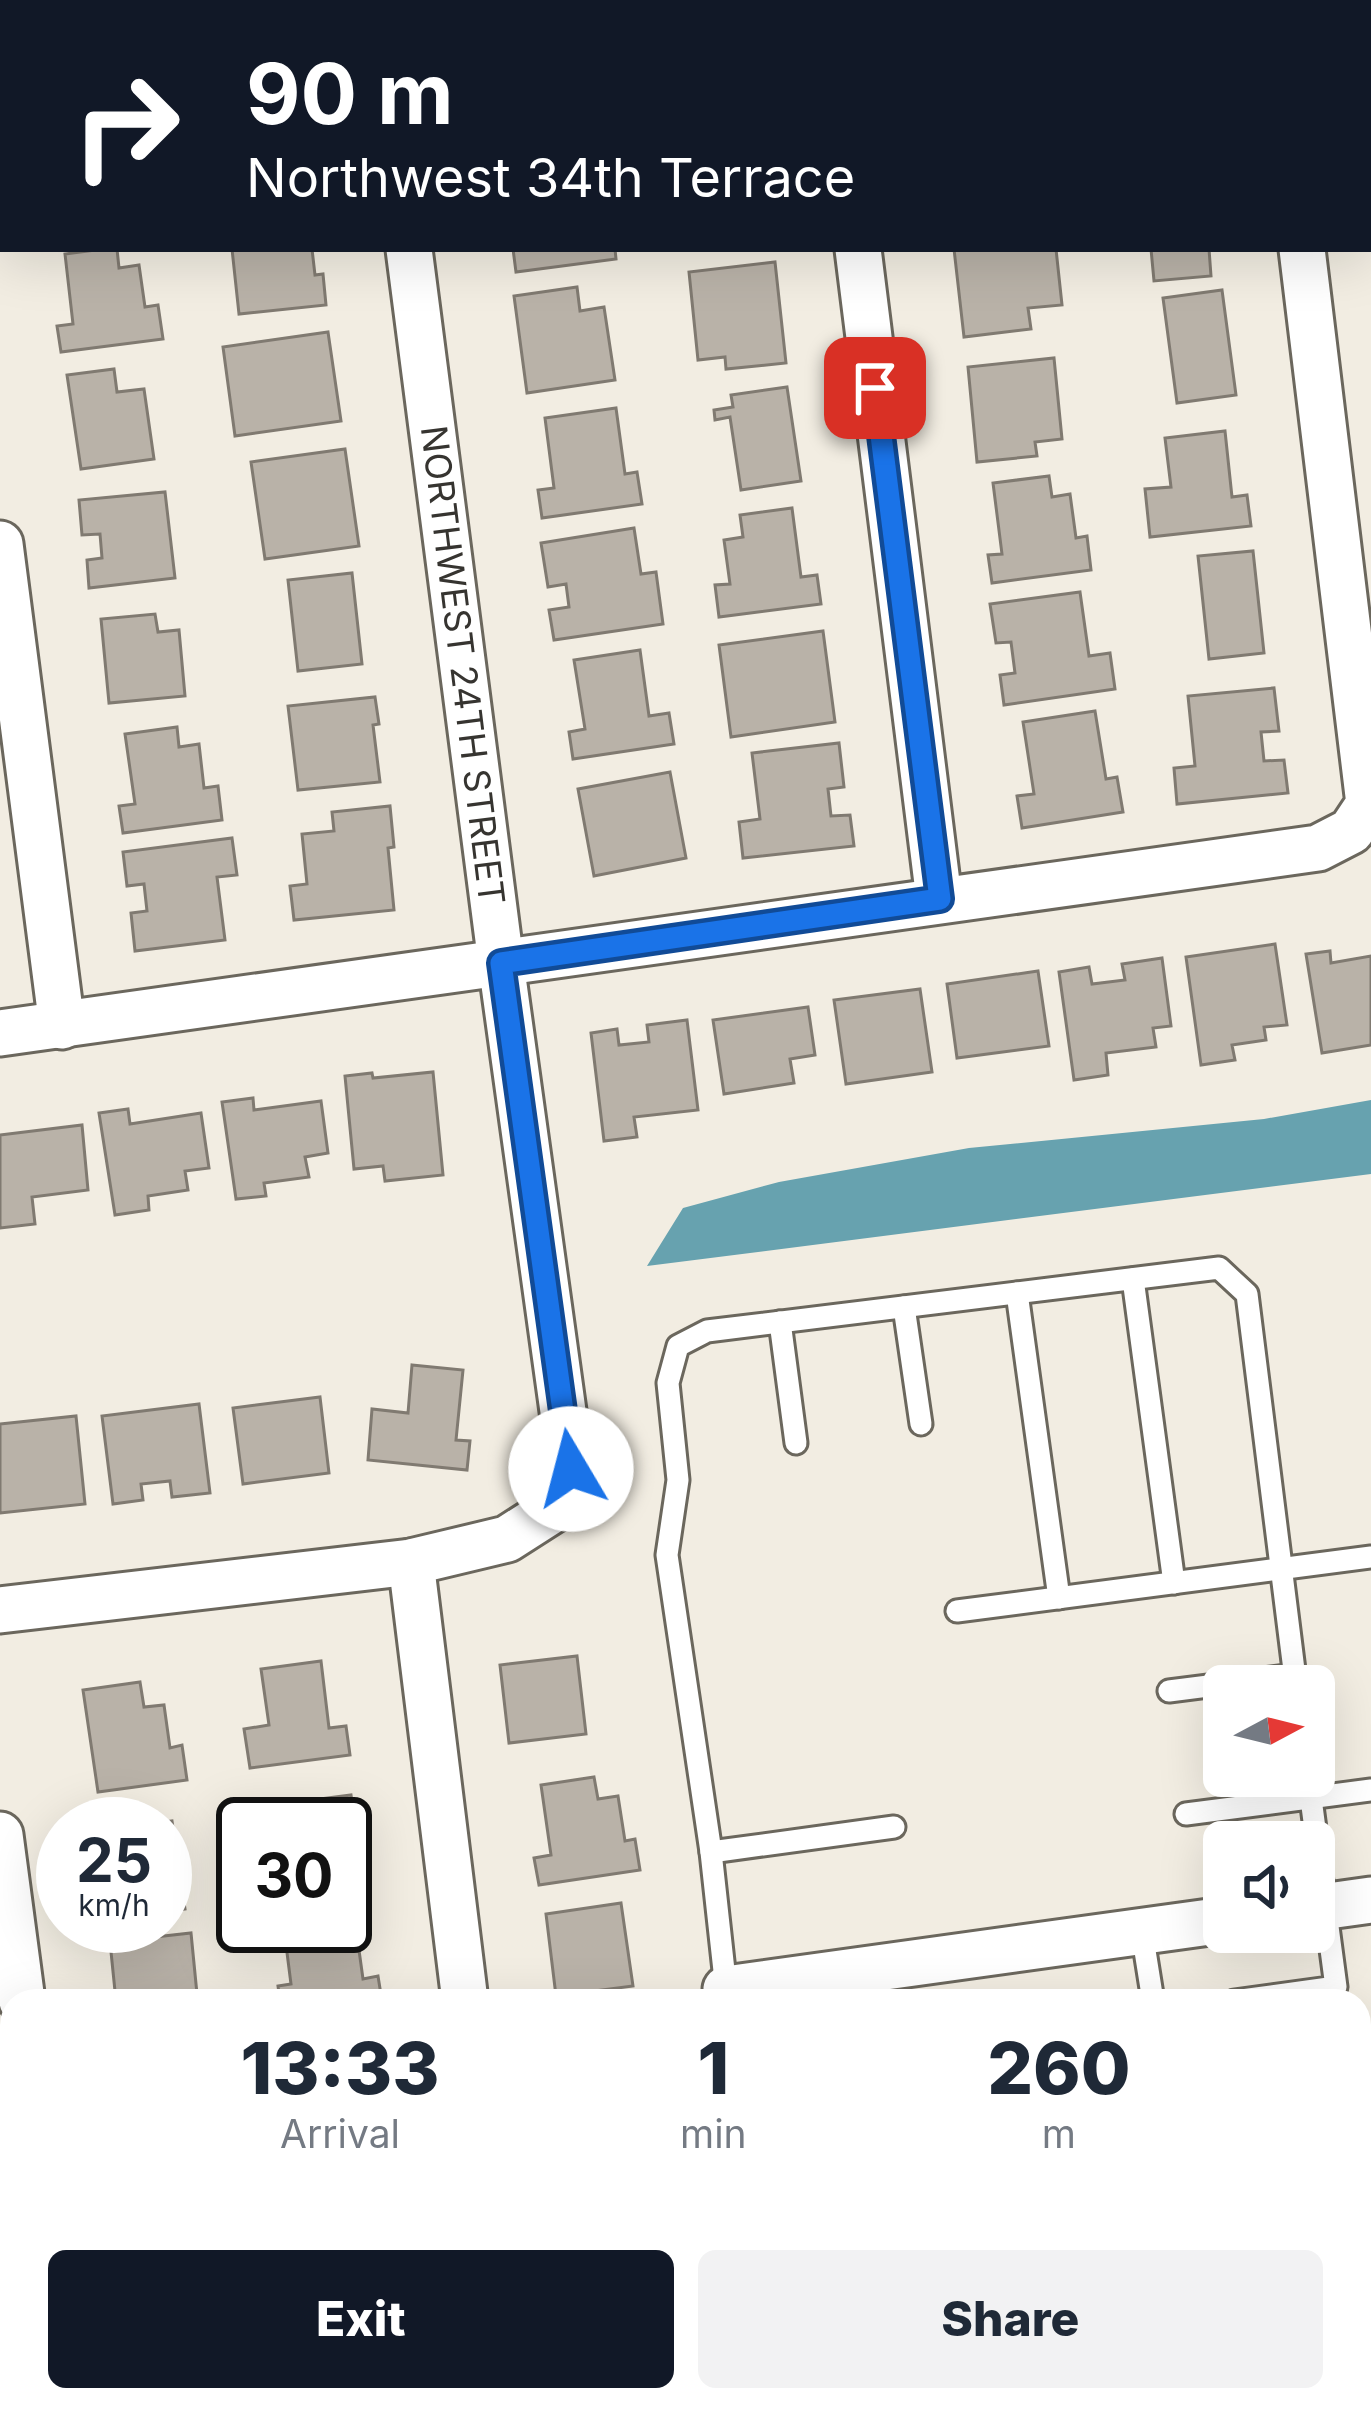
<!DOCTYPE html>
<html lang="en">
<head>
<meta charset="utf-8">
<style>
	body { margin:0; font-family:Inter,sans-serif; background:#f2f2f3; color:#1f2937; height:100vh; display:flex; flex-direction:column; font-size:45px; white-space:nowrap }
	* { box-sizing:border-box; margin:0 }
	p { font-size:39px; color:#747a83 }
	.icon { flex:none; width:66px; height:66px; fill:none; stroke:currentColor; stroke-width:2; stroke-linecap:round; stroke-linejoin:round }
	.map { position:relative; flex:1; overflow:hidden }
	.panel { position:absolute; left:0px; top:1989px; width:1371px; height:423px; display:flex; flex-direction:column; background:#fff; border-radius:36px 36px 0 0; box-shadow:0 12px 48px #0002 }
	.panel>* { flex:none }
	.banner { position:absolute; left:0px; top:0px; width:1371px; height:252px; box-shadow:0 12px 48px #0002; background:#111827; color:#fff; overflow:hidden }
	.needle { width:78px; rotate:83deg }
	.controls { position:absolute; left:1203px; top:1665px; display:grid; gap:24px }
	.controls a { display:grid; place-items:center; width:132px; height:132px; border-radius:18px; background:#fff; box-shadow:0 12px 48px #0002; font-size:60px }
	.speed { position:absolute; left:36px; top:1797px; display:flex; gap:24px; font-size:60px; font-weight:700; text-align:center }
	.speed>* { display:grid; place-content:center; width:156px; height:156px; border-radius:50%; background:#fff; box-shadow:0 12px 48px #0002; line-height:1 }
	.speed small { font-size:30px; font-weight:400 }
	.speed .limit { border:6px solid #111; border-radius:18px; background:#fff; color:#111 }
	.pin { position:absolute; display:grid; place-items:center; width:102px; height:102px; color:#fff; margin:-51px; border-radius:24px; box-shadow:0 6px 18px #0006 }
	.me { position:absolute; width:132px; margin:-66px; rotate:352deg; stroke-linejoin:round; filter:drop-shadow(0 0 9px #0008) }
	.turn { display:flex; align-items:center; gap:42px; height:252px; padding:0 48px; font-size:54px }
	.turn .icon { width:156px; height:156px; stroke-width:2.5 }
	.turn b { display:block; font-size:84px; line-height:102px }
	.eta { display:flex; justify-content:space-evenly; align-items:center; height:204px; text-align:center }
	.eta b { font-size:72px; font-weight:800; line-height:84px }
	.primary-button { display:flex; gap:24px; margin-top:auto; padding:24px 48px }
	.primary-button a { flex:1; height:138px; border-radius:18px; background:#111827; color:#fff; font-size:48px; font-weight:800; line-height:138px; text-align:center }
	.primary-button a+a { background:#f2f2f3; color:#1f2937 }
	.map>svg:first-child { display:block }
</style>
</head>
<body>
<div class="map">
<svg width="1371" height="2410" viewBox="0 0 1371 2410">
	<rect width="100%" height="100%" fill="#f2ede2"/>
	<path fill="#67a2af" d="M1371,1100V1174L647,1266L683,1208L779,1182L969,1148L1264,1119Z"/>
	<g fill="#b9b2a8" stroke="#807a71" stroke-width="3">
		<path d="M201,0H287L288,3H201Z"/>
		<path d="M584,0V3L474,1L482,0Z"/>
		<path d="M918,0H1001L1002,3H918Z"/>
		<path d="M1371,17V77L1368,56V18Z"/>
		<path d="M103,249H117L119,268L139,265L145,307L158,305L163,339L61,352L57,326L73,324L65,254Z"/>
		<path d="M232,249H312L315,275L323,274L326,305L239,314Z"/>
		<path d="M513,249H615L616,259L516,272Z"/>
		<path d="M954,249H1056L1062,305L1028,308L1031,329L964,337Z"/>
		<path d="M1151,249H1209L1211,276L1154,281Z"/>
		<path d="M775,262L786,363L726,369L725,357L698,360L689,272Z"/>
		<path d="M577,287L580,311L604,307L615,380L527,393L514,296Z"/>
		<path d="M1222,290L1236,395L1177,403L1163,298Z"/>
		<path d="M328,332L341,421L235,436L223,347Z"/>
		<path d="M1054,358L1062,439L1035,442L1037,456L977,462L968,367Z"/>
		<path d="M114,369L117,392L144,389L154,459L81,469L67,375Z"/>
		<path d="M787,387L801,481L741,490L730,417L715,420L714,410L733,407L731,395Z"/>
		<path d="M616,408L625,474L637,472L642,504L542,518L538,490L554,488L545,418Z"/>
		<path d="M1225,431L1232,497L1247,495L1251,526L1150,537L1145,489L1171,487L1165,438Z"/>
		<path d="M345,449L359,546L265,559L251,462Z"/>
		<path d="M1049,476L1052,497L1070,494L1076,538L1087,536L1091,570L992,583L988,555L1002,554L993,483Z"/>
		<path d="M165,492L175,578L89,588L87,560L102,558L100,534L82,535L79,500Z"/>
		<path d="M792,508L801,577L817,575L821,604L719,617L715,585L730,584L724,540L743,537L740,515Z"/>
		<path d="M634,528L641,574L656,572L663,624L554,640L549,610L569,607L566,584L548,587L541,543Z"/>
		<path d="M1253,551L1264,653L1209,659L1198,556Z"/>
		<path d="M352,573L362,664L298,671L288,580Z"/>
		<path d="M1080,592L1089,656L1110,653L1115,689L1004,705L1000,675L1015,673L1011,642L996,643L990,604Z"/>
		<path d="M155,614L158,632L179,630L185,696L109,703L101,619Z"/>
		<path d="M823,631L835,722L731,737L719,645Z"/>
		<path d="M640,650L649,716L669,713L674,744L573,759L569,732L585,729L574,660Z"/>
		<path d="M1274,688L1279,731L1261,732L1264,761L1284,760L1288,793L1177,804L1174,768L1195,766L1188,696Z"/>
		<path d="M375,697L379,724L373,725L380,782L298,790L288,706Z"/>
		<path d="M1095,711L1106,779L1117,777L1123,812L1022,828L1017,796L1034,794L1023,722Z"/>
		<path d="M177,727L179,747L199,744L204,788L218,786L222,820L123,833L119,806L135,804L125,734Z"/>
		<path d="M839,743L844,787L828,789L831,816L850,815L854,846L743,858L739,822L760,819L752,753Z"/>
		<path d="M670,772L686,858L594,876L578,789Z"/>
		<path d="M390,806L394,847L388,848L394,910L294,920L290,886L307,884L302,834L334,831L332,812Z"/>
		<path d="M232,838L237,875L217,877L225,940L135,951L131,913L147,911L144,884L127,886L123,852Z"/>
		<path d="M1275,944L1287,1025L1264,1027L1266,1040L1232,1045L1235,1060L1201,1065L1186,957Z"/>
		<path d="M1330,951L1331,963L1371,956V1045L1322,1053L1306,954Z"/>
		<path d="M1162,958L1171,1026L1153,1028L1156,1047L1106,1053L1108,1075L1074,1080L1059,972L1089,967L1092,984L1125,980L1122,964Z"/>
		<path d="M1038,971L1049,1046L957,1058L947,984Z"/>
		<path d="M920,989L932,1072L846,1084L834,1000Z"/>
		<path d="M808,1007L815,1055L790,1059L794,1083L724,1094L713,1020Z"/>
		<path d="M687,1020L698,1110L634,1117L637,1137L604,1141L591,1033L617,1029L619,1045L649,1042L647,1025Z"/>
		<path d="M433,1072L443,1175L385,1181L383,1166L354,1169L345,1076L372,1073L373,1078Z"/>
		<path d="M253,1098L254,1110L321,1101L328,1153L305,1157L309,1177L264,1183L266,1196L236,1199L222,1102Z"/>
		<path d="M128,1109L130,1124L201,1113L209,1168L185,1171L188,1190L148,1196L149,1210L115,1215L99,1113Z"/>
		<path d="M82,1125L88,1190L32,1197L35,1224L0,1228V1135Z"/>
		<path d="M412,1365L463,1370L456,1440L470,1441L467,1470L368,1460L372,1409L408,1413Z"/>
		<path d="M320,1397L329,1473L243,1484L233,1408Z"/>
		<path d="M199,1404L210,1493L172,1497L170,1481L141,1484L143,1500L113,1504L102,1416Z"/>
		<path d="M76,1416L85,1504L0,1513V1424Z"/>
		<path d="M577,1656L586,1734L509,1743L500,1665Z"/>
		<path d="M321,1661L329,1728L346,1726L350,1755L250,1768L244,1729L269,1725L261,1669Z"/>
		<path d="M140,1682L144,1707L164,1705L170,1748L182,1745L187,1780L98,1792L83,1690Z"/>
		<path d="M594,1777L598,1799L618,1796L625,1841L635,1839L640,1870L539,1885L534,1858L551,1855L541,1785Z"/>
		<path d="M351,1795L363,1880L345,1882V1824H292L289,1803Z"/>
		<path d="M172,1821L185,1909L165,1912V1824H148Z"/>
		<path d="M621,1903L633,1986L556,1996L546,1914Z"/>
		<path d="M353,1907L363,1979L378,1976L382,2001H280L278,1986L291,1984L285,1937L303,1934L302,1926H345V1908Z"/>
		<path d="M191,1933L197,1994L180,1996L181,2001H116L110,1942Z"/>
		<path d="M364,2400H434L435,2410H365Z"/>
		<path d="M604,2400H707L708,2410H605Z"/>
	</g>
	<g fill="none" stroke-linecap="round" stroke-linejoin="round">
		<g stroke="#6b675d" stroke-width="27">
			<g id="lane">
				<path d="M1133,1279L1174,1583"/>
				<path d="M1017,1293L1059,1598"/>
				<path d="M904,1307L921,1424"/>
				<path d="M780,1322L796,1443"/>
				<path d="M957,1611L1371,1557"/>
				<path d="M1169,1691L1295,1675"/>
				<path d="M1186,1814L1371,1790"/>
				<path d="M711,1852L894,1827"/>
				<path d="M1142,1932L1153,2001"/>
				<path d="M726,1989L711,1852L667,1555L678,1480L668,1383L678,1346L707,1331L1219,1268L1247,1294L1296,1686"/>
				<path d="M1234,2001L1336,1987L1308,1776"/>
				<path d="M1211,2400L1213,2410"/>
				<path d="M872,2410L946,2400"/>
			</g>
		</g>
		<g stroke="#6b675d" stroke-width="51">
			<g id="street">
				<path d="M376,0L377,3"/>
				<path d="M826,0L827,3"/>
				<path d="M1272,0V3"/>
				<path d="M858,249L939,899"/>
				<path d="M0,544L62,1026"/>
				<path d="M0,1033L1318,848L1351,831L1369,804L1302,249"/>
				<path d="M411,1562L465,2001"/>
				<path d="M0,1610L411,1562L507,1539L557,1507L571,1469L501,963L409,249"/>
				<path d="M0,1835L22,2001"/>
				<path d="M1314,1908L1371,1900"/>
				<path d="M728,2001L726,1989L1224,1920"/>
				<path d="M73,2400L75,2410"/>
				<path d="M514,2400L515,2410"/>
				<path d="M777,2400L778,2410"/>
			</g>
		</g>
		<use href="#lane" stroke="#fff" stroke-width="21"/>
		<use href="#street" stroke="#fff" stroke-width="45"/>
	</g>
	<g fill="none" stroke-linecap="round" stroke-linejoin="round">
		<g stroke="#114b97" stroke-width="30">
			<path id="route" d="M571,1469L501,963L940,899L875,388"/>
		</g>
		<use href="#route" stroke="#1a73e8" stroke-width="21"/>
	</g>
	<g text-anchor="middle" dominant-baseline="central" stroke-width="9" stroke-linejoin="round" paint-order="stroke">
		<g font-size="36" fill="#363430" stroke="#fff">
			<text transform="translate(463 665) rotate(83)">NORTHWEST 24TH STREET</text>
		</g>
	</g>
</svg>
<div class="controls">
<a><svg class="needle" viewBox="-14 -14 28 28"><path d="M0-13l5 13h-10z" fill="#e53935"/><path d="M0 13l5-13h-10z" fill="#747a83"/></svg></a>
<a><svg class="icon" aria-label="sound" viewBox="0 0 24 24"><path d="M4 9h4l5-4v14l-5-4H4zM17 9q2 3 0 6"/></svg></a>
</div>
<div class="speed"><div>25<small>km/h</small></div><div class="limit">30</div></div>
<div class="pin" style="left:875px;top:388px;background:#d93025"><svg class="icon" aria-label="arrive" viewBox="0 0 24 24"><path d="M6 21V4h12l-3 4 3 4H6"/></svg></div>
<svg class="me" style="left:571px;top:1469px" viewBox="-20 -20 40 40"><circle r="19" fill="#fff"/><path d="M0-13L10 11 0 6-10 11z" fill="#1a73e8"/></svg>
<div class="banner">
<div class="turn"><svg class="icon" aria-label="right" viewBox="0 0 24 24"><path d="M7 20v-9h11M14 6l5 5-5 5"/></svg><div><b>90 m</b>Northwest 34th Terrace</div></div>
</div>
<section class="panel">
<div class="eta">
<div><b>13:33</b><p>Arrival</p></div>
<div><b>1</b><p>min</p></div>
<div><b>260</b><p>m</p></div>
</div>
<div class="primary-button"><a>Exit</a><a>Share</a></div>
</section>
</div>
</body>
</html>
